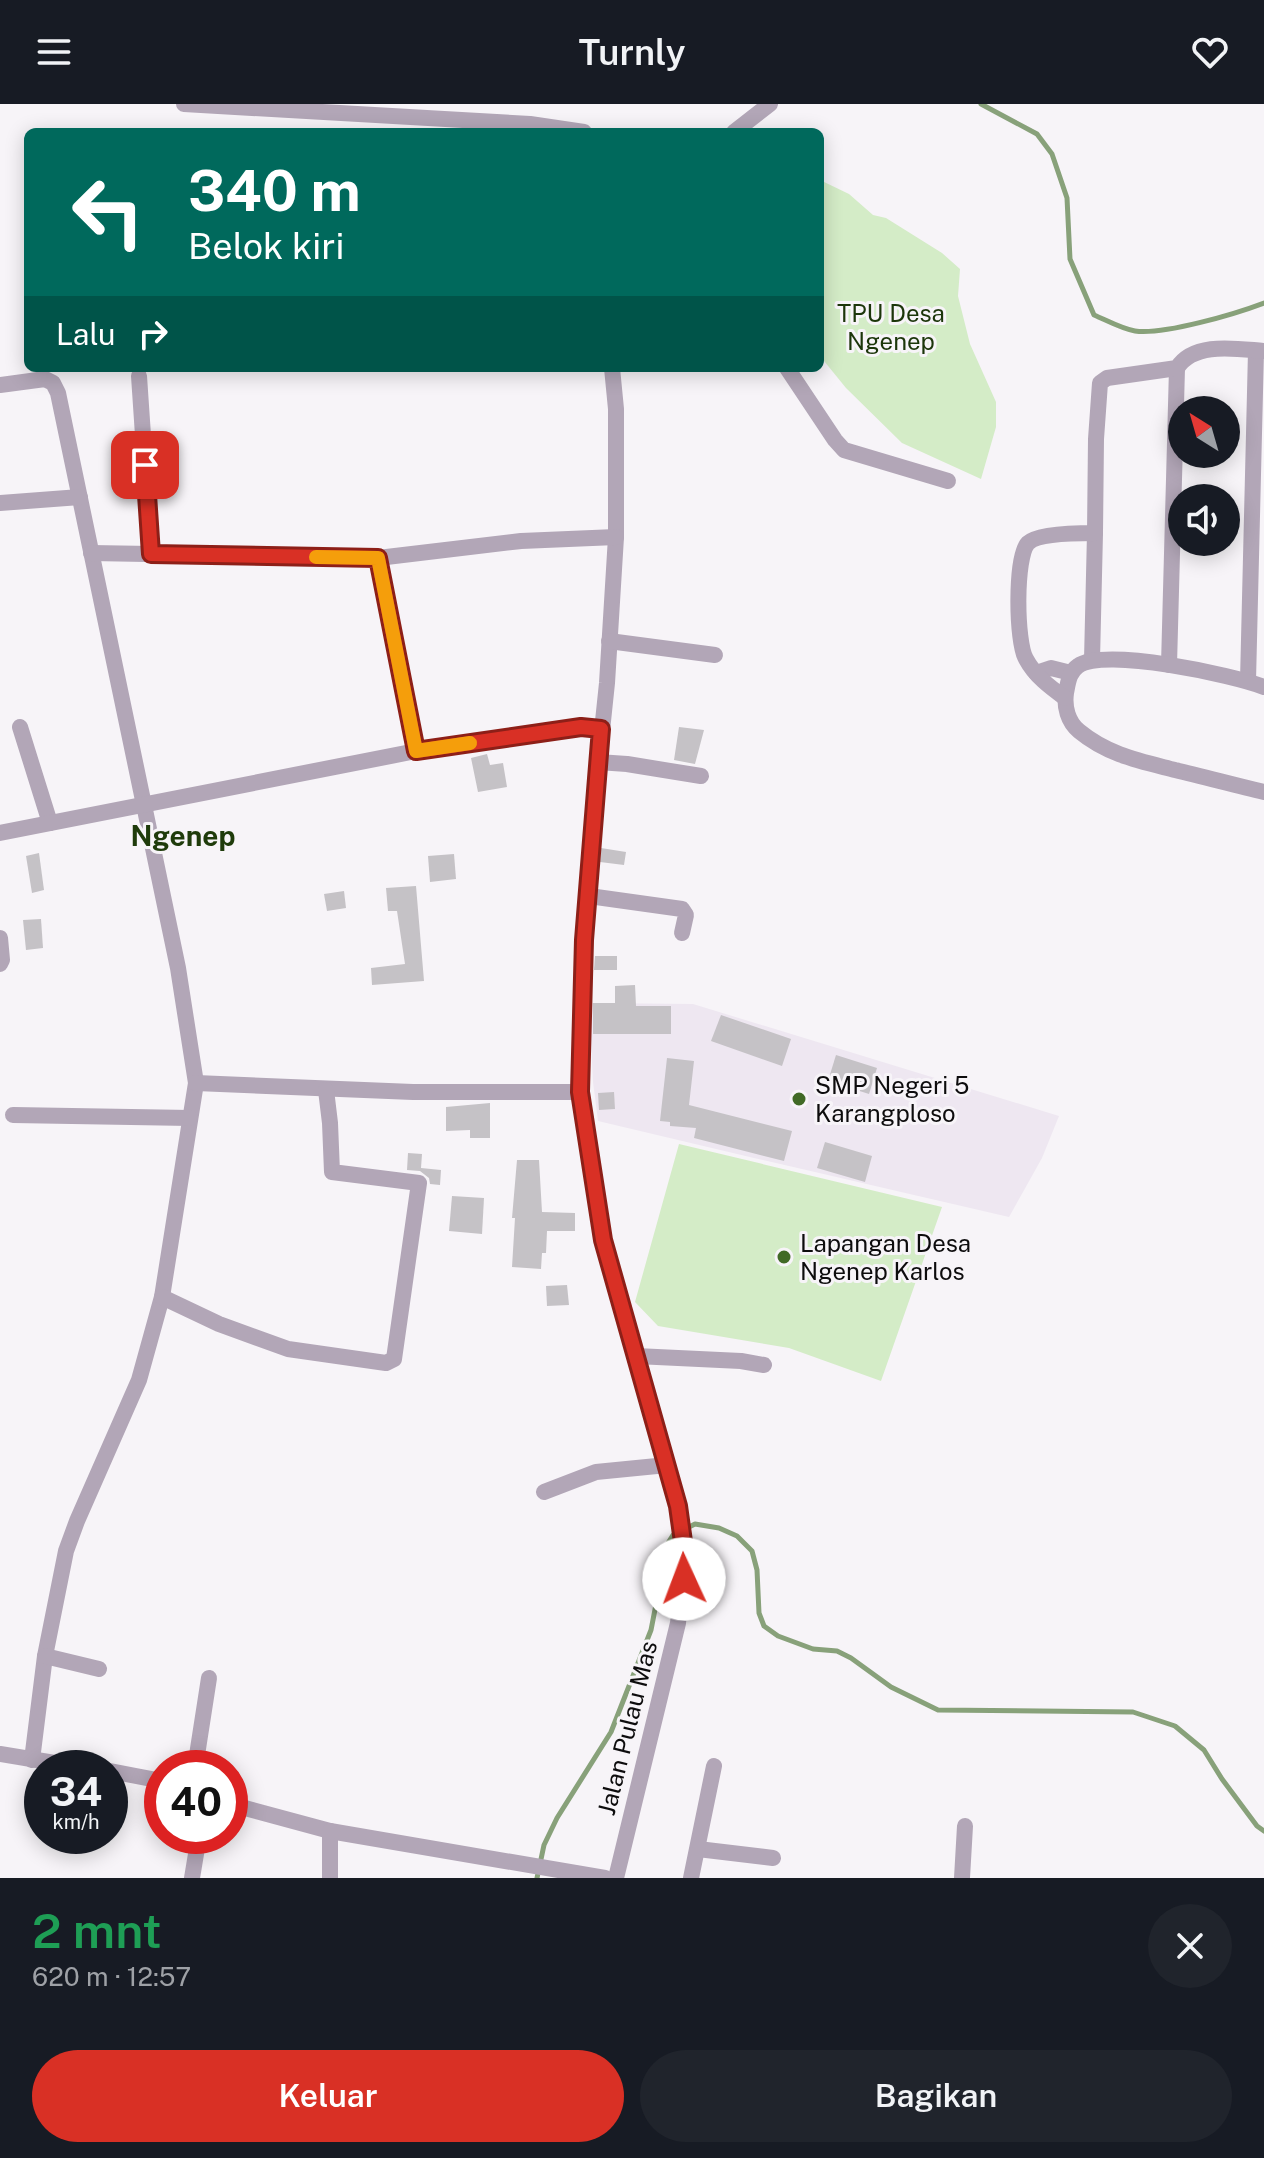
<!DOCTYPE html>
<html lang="id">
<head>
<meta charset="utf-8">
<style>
	body { margin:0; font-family:"Public Sans",sans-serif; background:#20242c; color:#f1f3f6; height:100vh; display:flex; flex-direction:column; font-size:30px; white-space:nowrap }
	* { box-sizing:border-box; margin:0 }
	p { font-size:26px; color:#9ea1a6 }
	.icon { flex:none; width:44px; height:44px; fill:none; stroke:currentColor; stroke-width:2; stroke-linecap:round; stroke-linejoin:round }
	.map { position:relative; height:1774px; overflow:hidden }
	.details { display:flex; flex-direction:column; background:#171b24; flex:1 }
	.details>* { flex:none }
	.guide { position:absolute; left:24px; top:24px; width:800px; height:244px; border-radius:12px; box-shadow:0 4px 20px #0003; background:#00695c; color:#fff; overflow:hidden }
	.needle { width:52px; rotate:323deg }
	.buttons { position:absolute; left:1168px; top:292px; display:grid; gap:16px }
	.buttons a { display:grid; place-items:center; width:72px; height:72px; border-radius:50%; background:#171b24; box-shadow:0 4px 20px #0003; font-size:40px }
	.speed { position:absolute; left:24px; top:1646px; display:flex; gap:16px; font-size:40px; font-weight:700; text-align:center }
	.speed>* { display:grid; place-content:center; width:104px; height:104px; border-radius:50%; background:#171b24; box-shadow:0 4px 20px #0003; line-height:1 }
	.speed small { font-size:20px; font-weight:400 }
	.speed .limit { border:12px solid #d22; background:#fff; color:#111 }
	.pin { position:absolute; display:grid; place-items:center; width:68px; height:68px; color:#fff; margin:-34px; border-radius:16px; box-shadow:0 4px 12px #0006 }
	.me { position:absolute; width:88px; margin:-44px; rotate:358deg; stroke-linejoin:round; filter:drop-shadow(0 0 6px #0008) }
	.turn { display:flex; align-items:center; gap:28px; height:168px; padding:0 32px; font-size:36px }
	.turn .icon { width:104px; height:104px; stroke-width:2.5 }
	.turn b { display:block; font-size:56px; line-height:68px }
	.then { display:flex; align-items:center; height:76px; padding:0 32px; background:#0003; gap:16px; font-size:30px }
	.round { display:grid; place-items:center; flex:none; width:84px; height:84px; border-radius:42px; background:#20242c }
	.summary { display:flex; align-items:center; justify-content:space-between; height:136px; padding:0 32px }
	h1 { font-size:48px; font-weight:600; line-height:60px; color:#1e9e55 }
	.action { display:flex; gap:16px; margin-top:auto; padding:16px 32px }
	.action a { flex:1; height:92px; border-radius:48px; background:#d93025; color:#fff; font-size:32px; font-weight:600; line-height:92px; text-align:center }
	.action a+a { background:#20242c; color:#f1f3f6 }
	header { display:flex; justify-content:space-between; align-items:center; height:104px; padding:0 32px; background:#171b24; font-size:36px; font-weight:600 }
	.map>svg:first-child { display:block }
</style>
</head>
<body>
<header><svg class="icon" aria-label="menu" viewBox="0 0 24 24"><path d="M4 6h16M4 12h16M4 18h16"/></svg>Turnly<svg class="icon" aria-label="heart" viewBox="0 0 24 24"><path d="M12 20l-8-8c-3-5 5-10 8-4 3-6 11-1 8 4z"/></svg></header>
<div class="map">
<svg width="1264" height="1774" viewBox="0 0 1264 1774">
	<rect width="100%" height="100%" fill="#f7f4f8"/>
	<path fill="#eee7f1" d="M589,899L693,900L1059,1012L1042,1054L1009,1113L754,1054L598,1017L593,978Z"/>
	<g fill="#d4ecc7">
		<path d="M820,76L849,90L873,111L886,114L942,149L960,165L958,192L970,240L996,298V323L981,375L902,339L846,284L820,252Z"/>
		<path d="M679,1040L942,1103L881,1277L789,1244L658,1222L635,1198Z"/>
	</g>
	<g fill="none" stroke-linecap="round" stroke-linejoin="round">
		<g stroke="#88a17a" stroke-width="5">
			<path d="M981,0L1037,30L1052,50L1067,94L1070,155L1094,211C1106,216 1122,225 1135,227C1164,231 1235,210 1264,199"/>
			<path d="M537,1774L544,1741L557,1714L611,1628L651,1526L668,1439L673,1431L695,1420L719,1424L737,1432L752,1447L757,1466L759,1509L764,1522L778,1532L813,1545L837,1547L851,1554L891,1583L938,1606L1133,1608L1175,1622L1204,1646L1222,1675L1257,1722L1264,1727"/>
		</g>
	</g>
	<g fill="#c5c2c6">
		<path d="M679,623L704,626L695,660L674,656Z"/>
		<path d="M487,650L490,661L503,659L507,683L478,688L471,654Z"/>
		<path d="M601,744L626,748L624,761L600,758Z"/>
		<path d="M39,749L44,786L32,789L26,752Z"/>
		<path d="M454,750L456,775L430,778L428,752Z"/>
		<path d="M416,782L424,877L372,881L371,864L405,860L397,807H388L386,784Z"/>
		<path d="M344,787L346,804L327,807L324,790Z"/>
		<path d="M41,815L43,844L26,846L23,816Z"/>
		<path d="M595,852H617V866H594Z"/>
		<path d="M635,881L636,902H671V930H593V899H615V882Z"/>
		<path d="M721,911L791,935L782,962L711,937Z"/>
		<path d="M836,951L877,964L869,990L828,977Z"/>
		<path d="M667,954L694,957L689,1001L792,1027L784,1057L694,1034L696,1024L670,1022V1018L660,1017Z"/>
		<path d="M614,988L615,1005L599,1006L598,989Z"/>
		<path d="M490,999V1034H470V1026L446,1027V1003Z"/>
		<path d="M825,1038L872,1052L865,1078L817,1064Z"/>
		<path d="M408,1049L422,1050L421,1064L441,1066L440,1081L430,1080L429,1074L420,1067L407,1066Z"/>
		<path d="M517,1056H539L542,1108L575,1109V1127H547L546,1149H542L541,1165L512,1163L515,1114H512Z"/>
		<path d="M452,1092L484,1094L482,1130L449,1127Z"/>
		<path d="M567,1181L569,1201L547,1202L546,1182Z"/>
	</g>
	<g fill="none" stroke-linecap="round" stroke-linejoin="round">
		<g stroke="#b2a6b7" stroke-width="16">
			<path d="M184,0L530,20L584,28"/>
			<path d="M734,28L770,0"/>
			<path d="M612,264L616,305V433L607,579L592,722L584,836L580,988L603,1136L667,1361L678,1402L685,1452L678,1519L616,1774"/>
			<path d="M787,264L835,336L844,346L948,377"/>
			<path d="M139,272L151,450"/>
			<path d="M0,281L45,275L53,279L58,289L178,864L196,979L162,1193L139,1276L77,1417L66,1447L45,1552L32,1656"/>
			<path d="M0,399L80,393"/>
			<path d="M91,449L378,454L521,437L616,433"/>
			<path d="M378,454L416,647"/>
			<path d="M609,537L715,551"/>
			<path d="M1092,556L1095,429"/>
			<path d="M1169,561L1177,264"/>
			<path d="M1036,569L1051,564L1071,569"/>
			<path d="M1248,577L1256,247"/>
			<path d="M1264,583C1233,571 1104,543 1078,562C1069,568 1068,579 1066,589C1064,603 1068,618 1079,627C1108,651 1140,657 1175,666C1205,673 1234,681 1264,688"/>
			<path d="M1065,594C1050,583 1035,572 1026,555C1016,538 1015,453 1028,439C1038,429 1081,429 1095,429L1096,335L1100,279L1107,274L1177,264C1194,237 1237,245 1264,247"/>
			<path d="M20,623L50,719"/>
			<path d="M598,658L627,660L701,672"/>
			<path d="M0,729L416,647L581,623L601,625"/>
			<path d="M589,792L682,805L686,811L682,829"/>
			<path d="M0,834L2,856L0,860"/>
			<path d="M196,979L413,988H580"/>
			<path d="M13,1011L190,1014"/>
			<path d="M162,1193L219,1220L288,1245L386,1259L394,1255L419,1079L332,1068L330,1019L326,986"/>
			<path d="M636,1252L741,1257L764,1261"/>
			<path d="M544,1388L596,1368L667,1361"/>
			<path d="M45,1552L99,1565"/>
			<path d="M0,1650L85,1664"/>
			<path d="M195,1664L209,1574"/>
			<path d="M110,1667L162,1677"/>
			<path d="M230,1700L330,1727L605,1774"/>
			<path d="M698,1745L773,1754"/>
			<path d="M192,1774L199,1732"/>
			<path d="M330,1774V1727"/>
			<path d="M691,1774L714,1662"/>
			<path d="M962,1774L965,1722"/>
		</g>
	</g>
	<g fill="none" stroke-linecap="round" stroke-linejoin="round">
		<g stroke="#8d1f18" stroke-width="20">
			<path id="route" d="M145,361L151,450L378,454L416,647L581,623L601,625L584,836L580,988L603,1136L678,1402L685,1452L684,1475"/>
		</g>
		<use href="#route" stroke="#d93025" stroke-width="14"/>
		<path stroke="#f59e0b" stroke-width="14" d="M316,453L378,454L416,647L470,639"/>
	</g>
	<g fill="#416a26" stroke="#f7f4f8" stroke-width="3">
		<circle cx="799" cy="995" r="8"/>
		<circle cx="784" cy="1153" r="8"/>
	</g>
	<g text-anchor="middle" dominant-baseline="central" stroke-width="6" stroke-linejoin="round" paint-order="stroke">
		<g font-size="24" fill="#1c360a" stroke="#f7f4f8">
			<text x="891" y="209">TPU Desa<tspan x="891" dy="28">Ngenep</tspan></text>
		</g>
		<g font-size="24" fill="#0d0c0d" stroke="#f7f4f8" text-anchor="start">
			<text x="815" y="981">SMP Negeri 5<tspan x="815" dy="28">Karangploso</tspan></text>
			<text x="800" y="1139">Lapangan Desa<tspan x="800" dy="28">Ngenep Karlos</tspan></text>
		</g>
		<g font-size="24" fill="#0d0c0d" stroke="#f7f4f8">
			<text transform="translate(627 1624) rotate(-76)">Jalan Pulau Mas</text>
		</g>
		<g font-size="28" font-weight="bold" fill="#1f3b0b" stroke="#f7f4f8">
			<text x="183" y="731">Ngenep</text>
		</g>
	</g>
</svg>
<div class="buttons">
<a><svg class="needle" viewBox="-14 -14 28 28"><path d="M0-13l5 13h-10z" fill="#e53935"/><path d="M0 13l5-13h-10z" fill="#9ea1a6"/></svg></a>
<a><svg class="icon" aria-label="sound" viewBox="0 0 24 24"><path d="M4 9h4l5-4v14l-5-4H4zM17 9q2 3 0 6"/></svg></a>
</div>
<div class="speed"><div>34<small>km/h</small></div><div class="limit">40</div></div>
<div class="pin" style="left:145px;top:361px;background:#d93025"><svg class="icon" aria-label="arrive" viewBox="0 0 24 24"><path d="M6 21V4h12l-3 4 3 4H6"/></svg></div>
<svg class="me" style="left:684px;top:1475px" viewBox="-20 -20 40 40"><circle r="19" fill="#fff"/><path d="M0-13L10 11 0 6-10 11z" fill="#d93025"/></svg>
<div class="guide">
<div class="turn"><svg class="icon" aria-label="left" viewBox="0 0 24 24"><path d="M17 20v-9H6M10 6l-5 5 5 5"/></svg><div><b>340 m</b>Belok kiri</div></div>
<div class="then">Lalu<svg class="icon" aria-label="right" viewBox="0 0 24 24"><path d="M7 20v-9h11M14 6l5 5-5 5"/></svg></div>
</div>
</div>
<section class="details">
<div class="summary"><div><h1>2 mnt</h1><p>620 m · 12:57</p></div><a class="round"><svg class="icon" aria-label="close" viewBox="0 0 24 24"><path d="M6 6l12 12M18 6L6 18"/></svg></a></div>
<div class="action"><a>Keluar</a><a>Bagikan</a></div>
</section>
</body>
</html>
